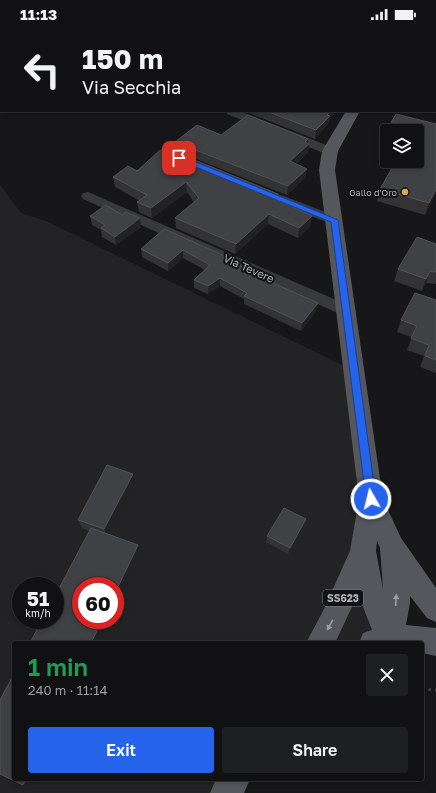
<!DOCTYPE html>
<html lang="en">
<head>
<meta charset="utf-8">
<style>
	body { margin:0; font-family:"Golos Text",sans-serif; background:#1e1f21; color:#f1f3f6; height:100vh; display:flex; flex-direction:column; font-size:15px; white-space:nowrap }
	* { box-sizing:border-box; margin:0 }
	p { font-size:13px; color:#9c9da0 }
	.icon { flex:none; width:22px; height:22px; fill:none; stroke:currentColor; stroke-width:2; stroke-linecap:round; stroke-linejoin:round }
	.map { position:relative; flex:1; overflow:hidden }
	.side { position:absolute; left:12px; top:613px; width:412px; height:140px; display:flex; flex-direction:column; background:#111113; border-radius:4px; box-shadow:0 2px 6px #0003,0 0 0 1px #303133 }
	.side>* { flex:none }
	.guide { position:absolute; left:0px; top:0px; width:436px; height:84px; box-shadow:0 2px 6px #0003,0 0 0 1px #303133; background:#111113; color:#f1f3f6; overflow:hidden }
	.tools { position:absolute; left:380px; top:96px; display:grid; gap:8px }
	.tools a { display:grid; place-items:center; width:44px; height:44px; border-radius:4px; background:#111113; box-shadow:0 2px 6px #0003,0 0 0 1px #303133; font-size:20px }
	.speed { position:absolute; left:12px; top:549px; display:flex; gap:8px; font-size:20px; font-weight:700; text-align:center }
	.speed>* { display:grid; place-content:center; width:52px; height:52px; border-radius:50%; background:#111113; box-shadow:0 2px 6px #0003,0 0 0 1px #303133; line-height:1 }
	.speed small { font-size:10px; font-weight:400 }
	.speed .limit { border:6px solid #d22; background:#fff; color:#111 }
	.pin { position:absolute; display:grid; place-items:center; width:34px; height:34px; color:#fff; margin:-17px; border-radius:8px; box-shadow:0 2px 6px #0006 }
	.me { position:absolute; width:44px; margin:-22px; rotate:352deg; stroke-linejoin:round; filter:drop-shadow(0 0 3px #0008) }
	.turn { display:flex; align-items:center; gap:14px; height:84px; padding:0 16px; font-size:18px }
	.turn .icon { width:52px; height:52px; stroke-width:2.5 }
	.turn b { display:block; font-size:28px; line-height:34px }
	.round { display:grid; place-items:center; flex:none; width:42px; height:42px; border-radius:4px; background:#1e1f21 }
	.summary { display:flex; align-items:center; justify-content:space-between; height:68px; padding:0 16px }
	h1 { font-size:24px; font-weight:600; line-height:30px; color:#1e9e55 }
	.button { display:flex; gap:8px; margin-top:auto; padding:8px 16px }
	.button a { flex:1; height:46px; border-radius:4px; background:#2563eb; color:#fff; font-size:16px; font-weight:600; line-height:46px; text-align:center }
	.button a+a { background:#1e1f21; color:#f1f3f6 }
	.status { display:flex; justify-content:space-between; align-items:center; height:28px; padding:0 20px; background:#111113; direction:ltr }
	.status svg { height:11px; fill:currentColor }
	.map>svg:first-child { display:block }
</style>
</head>
<body>
<div class="status"><b>11:13</b><svg viewBox="0 0 49 12"><path d="M0 12V9h3v3zM5 12V6h3v6zM10 12V3h3v9zM15 12V0h3v12zM26 1h20v11H26zM47 4h2v5h-2z"/></svg></div>
<div class="map">
<svg width="436" height="765" viewBox="0 0 436 765">
	<rect width="100%" height="100%" fill="#171719"/>
	<path fill="#232325" fill-rule="evenodd" d="M0,157L21,185L46,193L346,339L379,615H14V751H250L240,765H0ZM21,558H55V592H21ZM81,558H115V592H81Z"/>
	<g fill="none" stroke-linecap="round" stroke-linejoin="round">
		<path stroke="#3f4044" stroke-width="3" stroke-dasharray="2.5 4" stroke-linecap="butt" d="M422,661L436,662"/>
		<g fill="#38393d" fill-rule="evenodd">
			<path d="M242,0H253L254,1H243Z"/>
			<path d="M226,83H239L334,120L336,123L330,127L326,126L227,86Z"/>
			<path d="M257,158L339,189L341,192L339,195H329L252,165L250,162L252,159Z"/>
			<path d="M88,164L350,278L353,282L350,286L345,288L340,286L83,171L81,168L83,165Z"/>
		</g>
		<g fill="#55575c" fill-rule="evenodd">
			<rect x="395" y="0" width="14" height="1"/>
			<path d="M346,83H360L338,123L335,142L383,471L401,510L436,560V594L427,590L410,568V575L406,597L436,600V628L422,625V615H359L363,605L372,602L358,566L335,615H306L322,585L350,523L359,471L319,142L322,123ZM377,513L380,520L383,561L376,523Z"/>
			<path d="M216,751H250L244,765H210Z"/>
		</g>
	</g>
	<g fill="#333336">
		<path d="M436,67V77L435,76V70Z"/>
		<path d="M244,83H336L329,92L328,96L315,111Z"/>
		<path d="M396,86L436,96V165L425,187L377,173L380,161L396,133H417V103H387V119L382,118L385,105Z"/>
		<path d="M221,107L308,111L307,115L309,116L308,124L296,136L306,149L287,167L176,123L175,114Z"/>
		<path d="M137,143L278,171L312,188L310,198L298,210L268,196L235,226L176,200L175,190L194,174L187,164L152,190L139,184L137,174L140,173L115,159L113,149Z"/>
		<path d="M90,188L141,199L116,217L102,209L101,202L92,197Z"/>
		<path d="M164,201L249,242V244L318,275L316,283L301,303L244,276V271L220,258L208,266L194,260V252L205,242L183,230L168,243L142,229L141,221Z"/>
		<path d="M436,216V256L426,255L422,263L394,253L398,241Z"/>
		<path d="M436,272V345L420,339L424,328L407,322L412,309L397,304L401,292Z"/>
		<path d="M135,456L109,507L140,525L82,500L78,492Z"/>
		<path d="M306,491L304,497L288,526L266,514L267,508Z"/>
	</g>
	<g fill="#222224">
		<path d="M330,83H336L329,92L328,96L315,111L316,102Z"/>
		<path d="M308,111L307,117L309,116L308,124L289,142L290,133Z"/>
		<path d="M307,141L306,149L287,167L288,158Z"/>
		<path d="M186,154L187,164L152,190L151,180Z"/>
		<path d="M436,161V165L425,187L429,175Z"/>
		<path d="M278,166L277,176L274,170Z"/>
		<path d="M269,186L268,196L235,226L236,216Z"/>
		<path d="M312,188L310,198L298,210L299,200Z"/>
		<path d="M140,190L141,199L116,217L115,209Z"/>
		<path d="M183,222V230L168,243V235Z"/>
		<path d="M430,243L426,255L422,263L426,251Z"/>
		<path d="M220,250V258L208,266V258Z"/>
		<path d="M318,275L316,283L301,303L302,295Z"/>
		<path d="M133,446L135,456L108,510L104,501Z"/>
		<path d="M306,491L304,497L288,526L290,520Z"/>
		<path d="M138,517L140,525L115,579V565Z"/>
		<path d="M102,592H109L98,615H91Z"/>
		<path d="M26,751H34L30,759L23,757Z"/>
	</g>
	<g fill="#404144" stroke="#515256">
		<path d="M266,83H330L327,87L330,88L316,102Z"/>
		<path d="M396,86L436,96V161L429,175L380,161L396,133H417V103H387V106L385,105Z"/>
		<path d="M248,87L308,111L305,114L309,116L290,133L307,141L288,158L175,114L197,97L221,107Z"/>
		<path d="M165,120L278,166L274,170L312,188L299,200L269,186L236,216L175,190L199,170L186,154L151,180L137,174L147,167L113,149L128,138L137,143L159,123Z"/>
		<path d="M106,177L122,187L126,184L140,190L115,209L101,200L105,197L90,188Z"/>
		<path d="M164,201L225,228L223,230L249,242L248,244L318,275L302,295L244,268L247,265L220,250L208,258L194,252L210,237L183,222L168,235L141,221Z"/>
		<path d="M417,209L436,216V244L430,243L426,251L398,241Z"/>
		<path d="M415,265L436,272V332L425,328L429,317L411,310L417,298L401,292Z"/>
		<path d="M107,437L133,446L104,501L78,492Z"/>
		<path d="M284,480L306,491L290,520L267,508Z"/>
		<path d="M91,500L138,517L115,565V558H81V592H102L91,615H30L42,592H55V568Z"/>
		<path d="M14,646V751H26L23,757L0,746V672Z"/>
	</g>
	<defs><path id="oneway-solid" d="M-6-.8H1V-3.2L6.5 0L1 3.2V.8H-6Z"/></defs>
	<g fill="#9a9da5">
		<use href="#oneway-solid" transform="translate(396 572) rotate(-88)"/>
		<use href="#oneway-solid" transform="translate(330 597) rotate(119)"/>
	</g>
	<path fill="#2563eb" stroke="#184099" d="M176,128H181L338,192L376,471L374,474L371,475L366,471L331,194L176,131Z"/>
	<circle fill="#dca64c" stroke="#121214" stroke-width="1.5" cx="405" cy="164" r="4"/>
	<g text-anchor="middle" dominant-baseline="central" stroke-width="4" stroke-linejoin="round" paint-order="stroke">
		<g font-size="9" fill="#abafb7" stroke="#121214" text-anchor="end">
			<text x="397" y="164">Gallo d'Oro</text>
		</g>
		<rect fill="#121214" stroke="#7d8086" stroke-width="1" x="323" y="562" width="40" height="16" rx="3"/>
		<g font-size="10" font-weight="bold" fill="#abafb7">
			<text x="343" y="570">SS623</text>
		</g>
		<g font-size="11" fill="#abafb7" stroke="#121214">
			<text transform="translate(249 240) rotate(24)">Via Tevere</text>
		</g>
	</g>
</svg>
<div class="tools">
<a><svg class="icon" aria-label="layers" viewBox="0 0 24 24"><path d="M12 4l9 5-9 5-9-5zM3 14l9 5 9-5"/></svg></a>
</div>
<div class="speed"><div>51<small>km/h</small></div><div class="limit">60</div></div>
<div class="pin" style="left:179px;top:130px;background:#d93025"><svg class="icon" aria-label="arrive" viewBox="0 0 24 24"><path d="M6 21V4h12l-3 4 3 4H6"/></svg></div>
<svg class="me" style="left:371px;top:471px" viewBox="-20 -20 40 40"><circle r="17" fill="#2563eb" stroke="#fff" stroke-width="3"/><path d="M0-11L8 9 0 5-8 9z" fill="#fff"/></svg>
<div class="guide">
<div class="turn"><svg class="icon" aria-label="left" viewBox="0 0 24 24"><path d="M17 20v-9H6M10 6l-5 5 5 5"/></svg><div><b>150 m</b>Via Secchia</div></div>
</div>
<section class="side">
<div class="summary"><div><h1>1 min</h1><p>240 m · 11:14</p></div><a class="round"><svg class="icon" aria-label="close" viewBox="0 0 24 24"><path d="M6 6l12 12M18 6L6 18"/></svg></a></div>
<div class="button"><a>Exit</a><a>Share</a></div>
</section>
</div>
</body>
</html>
